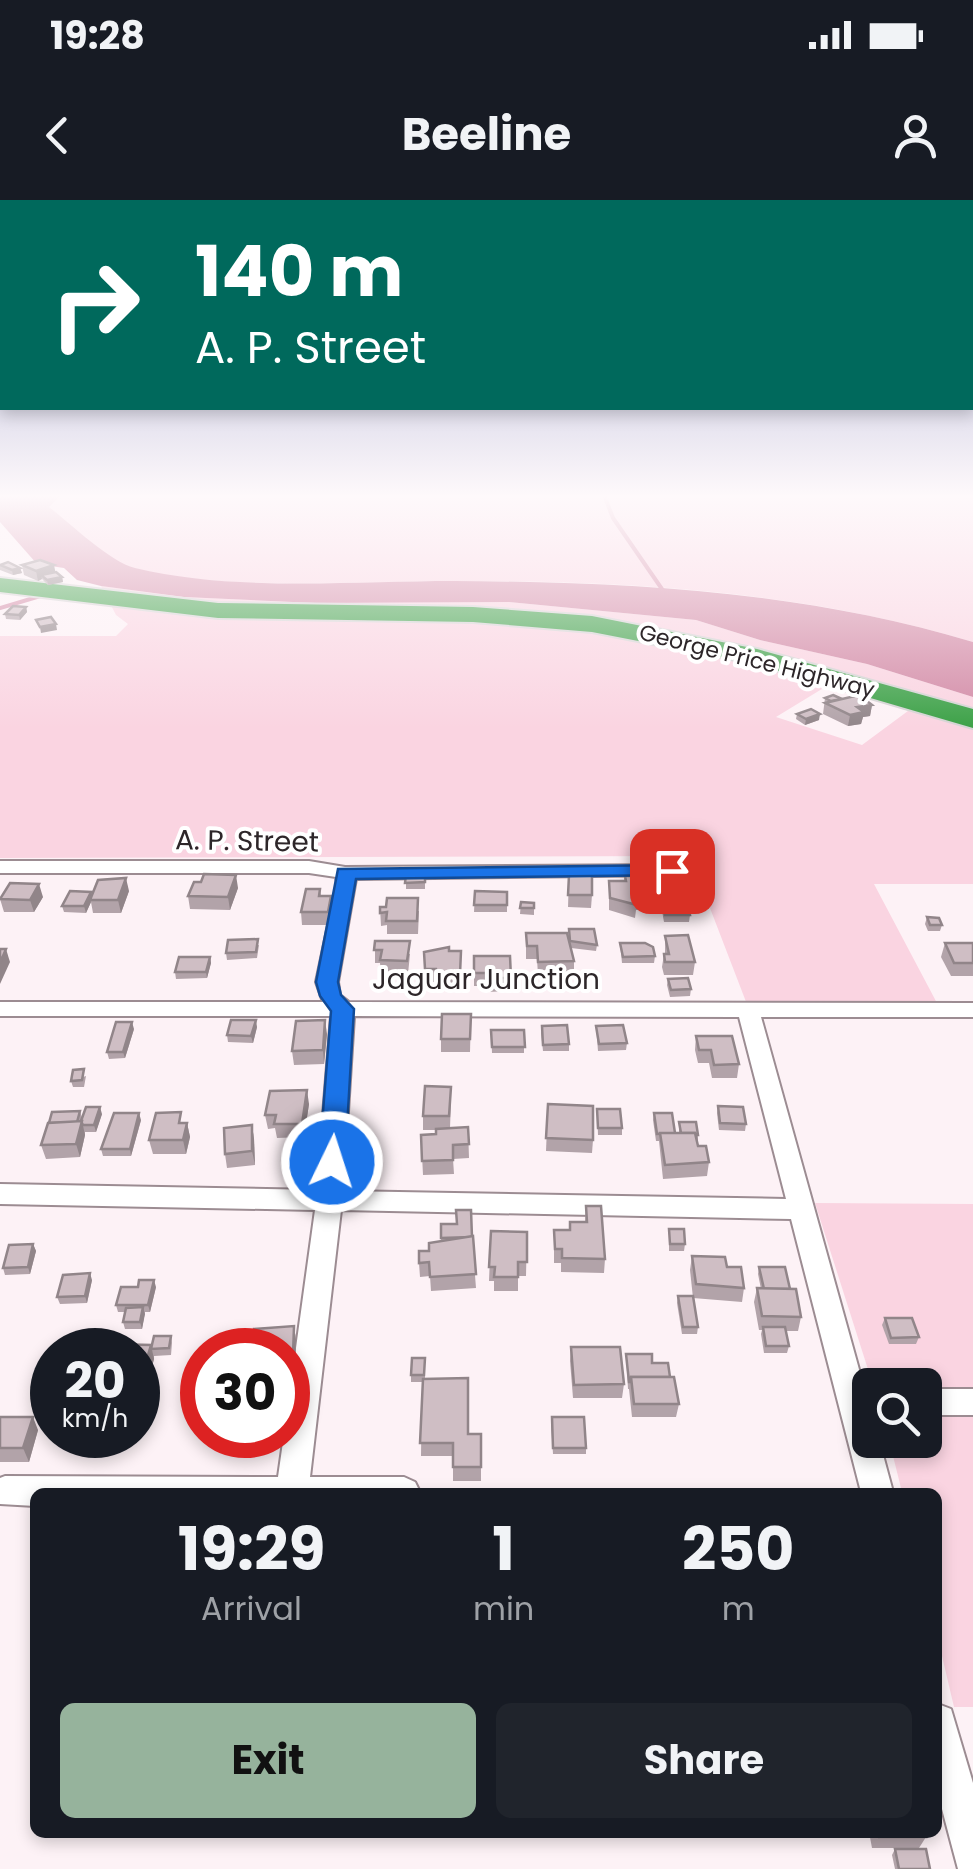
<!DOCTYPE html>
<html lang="en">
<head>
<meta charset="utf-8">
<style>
	body { margin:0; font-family:Poppins,sans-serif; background:#20242c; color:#f1f3f6; height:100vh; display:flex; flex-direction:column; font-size:38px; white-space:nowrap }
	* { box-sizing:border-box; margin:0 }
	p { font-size:32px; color:#9ea1a6 }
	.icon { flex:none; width:55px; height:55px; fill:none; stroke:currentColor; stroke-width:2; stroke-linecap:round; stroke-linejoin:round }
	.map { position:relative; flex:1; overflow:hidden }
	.drawer { position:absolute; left:30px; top:1288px; width:912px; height:350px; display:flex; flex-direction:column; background:#171b24; border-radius:15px; box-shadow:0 5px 15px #0003 }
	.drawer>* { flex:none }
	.top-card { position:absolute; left:0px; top:0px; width:975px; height:210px; box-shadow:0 5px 15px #0003; background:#00695c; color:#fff; overflow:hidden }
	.fabs { position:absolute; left:852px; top:1168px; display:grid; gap:20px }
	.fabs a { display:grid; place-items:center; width:90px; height:90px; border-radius:15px; background:#171b24; box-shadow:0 5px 15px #0003; font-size:50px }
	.speed { position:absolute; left:30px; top:1128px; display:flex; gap:20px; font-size:50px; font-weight:700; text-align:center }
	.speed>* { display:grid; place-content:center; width:130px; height:130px; border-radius:50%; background:#171b24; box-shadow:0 5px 15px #0003; line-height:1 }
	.speed small { font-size:25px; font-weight:400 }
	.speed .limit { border:15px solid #d22; background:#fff; color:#111 }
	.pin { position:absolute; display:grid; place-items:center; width:85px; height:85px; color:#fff; margin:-42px; border-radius:20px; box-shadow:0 5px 15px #0006 }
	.me { position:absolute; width:110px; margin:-55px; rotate:4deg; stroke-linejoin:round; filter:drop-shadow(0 0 8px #0008) }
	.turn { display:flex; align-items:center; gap:35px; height:210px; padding:0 30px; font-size:45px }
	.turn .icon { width:130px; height:130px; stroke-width:2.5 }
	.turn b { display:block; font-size:70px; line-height:85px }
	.eta { display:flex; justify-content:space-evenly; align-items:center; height:170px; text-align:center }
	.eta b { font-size:60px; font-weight:700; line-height:70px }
	.primary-button { display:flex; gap:20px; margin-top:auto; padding:20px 30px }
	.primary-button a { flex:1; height:115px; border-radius:15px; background:#96b39c; color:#111; font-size:40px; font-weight:700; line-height:115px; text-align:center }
	.primary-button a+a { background:#20242c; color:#f1f3f6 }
	.status { display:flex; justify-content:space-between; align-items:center; height:70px; padding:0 50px; background:#171b24; direction:ltr }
	.status svg { height:28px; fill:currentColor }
	header { display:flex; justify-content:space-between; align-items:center; height:130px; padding:0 30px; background:#171b24; font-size:45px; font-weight:700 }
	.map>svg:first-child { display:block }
</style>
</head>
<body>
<div class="status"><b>19:28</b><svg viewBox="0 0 49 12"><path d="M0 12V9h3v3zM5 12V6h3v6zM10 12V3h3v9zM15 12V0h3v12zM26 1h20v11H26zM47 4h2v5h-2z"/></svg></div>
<header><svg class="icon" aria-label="back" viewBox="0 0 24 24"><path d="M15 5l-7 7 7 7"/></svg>Beeline<svg class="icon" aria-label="person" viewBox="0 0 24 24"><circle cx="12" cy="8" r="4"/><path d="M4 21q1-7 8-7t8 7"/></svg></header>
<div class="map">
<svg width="973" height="1669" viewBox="0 0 973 1669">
	<rect width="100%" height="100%" fill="#fdf2f6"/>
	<g fill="#fad4e1" fill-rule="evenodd">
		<path d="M61,295H973V442C803,391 630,381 453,381C360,381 222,392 134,368C109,362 70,323 48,306Z"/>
		<path d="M101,386L184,397L315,403L509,402L696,420L760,440L867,464L973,497V684H874L938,805L748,807L690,656L0,658V436H116L128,424L116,415ZM835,481L912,508L862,545L776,517Z"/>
		<path d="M815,1003L973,1004V1194H925V1185H873Z"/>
		<path d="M925,1203L973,1204V1507H954L938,1439V1292H902L889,1240H925Z"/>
	</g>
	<path fill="#d289a5" d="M0,295H61L49,307C70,323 110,362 135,368C234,392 353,381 454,381C630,382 803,391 973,442V497L867,464L760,440L696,420L509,402L315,403L184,397L101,386L77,380L64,368L37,364L0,322Z"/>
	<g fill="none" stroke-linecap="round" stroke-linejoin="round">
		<g stroke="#d289a5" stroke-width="4">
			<path d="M604,295L613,318L664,392"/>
			<path d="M0,408L47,394"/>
		</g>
		<g stroke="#9c8c92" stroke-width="4">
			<g id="street">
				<path d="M0,661H309L345,667L672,665L679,667V675L356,679L338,782L340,795L349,802L973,803V817H761L870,1209V1240H879L893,1292H861L791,1019L341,1010L310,1277H404L415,1282L420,1292H35V1306L0,1304V1278L5,1276L278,1277L284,1235H288V1206L315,1010L0,1004V984L317,990L331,816H0V802H323L316,782L337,683L336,677L309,673H0ZM354,816L739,817L786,999L343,991Z"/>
				<rect x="925" y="1189" width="48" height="26"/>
				<path d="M938,1504L951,1509L973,1583V1669H958L938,1594Z"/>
			</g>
		</g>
		<g stroke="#d5d4d4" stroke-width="4">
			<path id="highway" d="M0,378L218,403L473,407L592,416L757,449L973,509V528L751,463L592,432L473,422L218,418L0,392Z"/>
		</g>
		<use href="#street" fill="#fff" fill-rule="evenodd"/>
		<use href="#highway" fill="#3ca147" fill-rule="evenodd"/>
	</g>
	<g fill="#b2a3a9">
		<path d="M0,364L20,368L22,373L13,375L0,370Z"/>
		<path d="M22,365L55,372L62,377L63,382L48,385L42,379L38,381L24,375Z"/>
		<path d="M26,407L27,412L20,420L6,419L5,414Z"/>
		<path d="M825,498L842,499L872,505L870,516L863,517L861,524L848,526L823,514Z"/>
		<path d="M797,514L819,520L805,525L796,519Z"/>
		<rect x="406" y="674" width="19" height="15"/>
		<path d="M569,675L592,695L591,708L568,707Z"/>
		<path d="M625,676L636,682L649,697L647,710H636L635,718L609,710V681H624Z"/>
		<path d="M201,682L238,688L230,710L190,709L188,696Z"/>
		<path d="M320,689L321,696L332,709L329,725H302L301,712Z"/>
		<path d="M129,691L121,713H93L91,702L86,713L64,712L62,706L91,692L92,695Z"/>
		<path d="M475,691L507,692V712H474Z"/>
		<path d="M43,697L34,712H4L0,699Z"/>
		<path d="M521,702L534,703V715L520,714Z"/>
		<path d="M663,705L690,715L689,722H664L662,711Z"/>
		<path d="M380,707L419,711L418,734H387V725L381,726Z"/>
		<path d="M927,717L942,725L940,731H928L925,724Z"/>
		<path d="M526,733L568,738L597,745L596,751L571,748L574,761V775H538L537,759H526Z"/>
		<path d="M665,736L695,762L693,775H664L662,767L664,754H665Z"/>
		<path d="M375,741L410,754L408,774H381L380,763H375Z"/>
		<path d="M620,743L655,756L654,763H622Z"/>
		<path d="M945,743H973V776H951L941,757Z"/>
		<path d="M259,745L257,758L227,760L226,753Z"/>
		<path d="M449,751L461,764L460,788L437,789V782H426L424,752Z"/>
		<path d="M474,756H510L511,791L486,792V786H474Z"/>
		<path d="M210,757L211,763L207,778L176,779L175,772Z"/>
		<path d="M668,779L691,789L690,796L670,797L667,785Z"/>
		<path d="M471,814L470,852H441V839Z"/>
		<path d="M596,826L627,843L626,850L598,851Z"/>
		<path d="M257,827L253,843L228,842L227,835Z"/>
		<path d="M134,829L125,858L109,859L107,852Z"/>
		<path d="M491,830H524V853H492Z"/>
		<path d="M541,832L569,844V851H543Z"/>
		<path d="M327,834L324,864L294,865L292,851Z"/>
		<path d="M696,836L739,864L737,878H712L709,863H698L695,850Z"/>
		<path d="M86,876L84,887H73L71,881Z"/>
		<path d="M451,900L450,928L468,927L469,958L453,959L454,974L423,975L421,935L436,934V930H423V916Z"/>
		<path d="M309,904L304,937L277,938L275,928L268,929L265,915Z"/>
		<path d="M548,904L593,940L592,953L546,951Z"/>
		<path d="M718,906L746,924L745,931L719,930L717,913Z"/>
		<path d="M597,909L622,928V935H598Z"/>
		<path d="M80,911L82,918L102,914L96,932H85V935L80,957L46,959L41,945Z"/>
		<path d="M654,913L675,933H679V922L698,935V946L709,962L707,976L663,979L659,941H656L653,920Z"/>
		<path d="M141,920L131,956H103L101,949Z"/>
		<path d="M184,923H187L190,937L186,954H153L149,940Z"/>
		<path d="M252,925L254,939L255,965L227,968L225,954Z"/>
		<path d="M586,1006L605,1059L604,1073L561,1072V1063H554V1030H569L585,1022Z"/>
		<path d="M441,1024L472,1037L476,1088L431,1091L430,1076L420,1077L419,1063L429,1051L441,1041Z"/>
		<path d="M669,1029L685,1044L684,1051H669Z"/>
		<path d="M491,1031L527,1032L526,1076H518V1091H494V1081H489Z"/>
		<path d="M33,1044L36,1051L30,1074L5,1075L3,1068Z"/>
		<path d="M692,1056L727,1067L744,1088L742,1102L693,1098L690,1070Z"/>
		<path d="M759,1067L790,1089L801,1117L798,1131H785L789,1146L787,1153H764L761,1134L762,1130H759L754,1102L757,1088L761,1089L758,1074Z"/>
		<path d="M92,1080L87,1103L60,1104L57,1097Z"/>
		<path d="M156,1087L150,1112H145L142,1129H125L123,1122L125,1112H118L116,1105Z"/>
		<path d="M678,1096L698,1127L697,1134H682L677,1103Z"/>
		<path d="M885,1118L919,1137L916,1144H889L882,1125Z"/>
		<path d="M294,1126L296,1140L295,1169H288V1150Z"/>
		<path d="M171,1136L172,1143L171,1155L154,1156V1159L142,1202H138V1150L151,1148Z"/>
		<path d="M571,1147L624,1184L622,1198H573L570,1161Z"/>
		<path d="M626,1154L652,1163L670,1177L679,1204L676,1217H632L629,1189H628Z"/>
		<path d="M425,1158V1179L468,1234H481V1281H453V1256H421L422,1182H411V1175Z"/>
		<path d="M0,1217L38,1230L29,1262H0Z"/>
		<path d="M551,1224L586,1248V1254H553Z"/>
		<path d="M869,1632H925L926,1637L919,1648H872Z"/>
		<path d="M895,1649L930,1669H895L892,1655Z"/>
	</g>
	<g fill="#918589">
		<path d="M54,365L56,375H41L42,379L38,381L36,371Z"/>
		<path d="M20,368L22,373L13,375L12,370Z"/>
		<path d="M62,377L63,382L48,385L47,380Z"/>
		<path d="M26,407L27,412L20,420L19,415Z"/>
		<path d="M56,424L57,430L41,433L40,427Z"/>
		<path d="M872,505L870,516L863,517L861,524L848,526L850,515L857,507Z"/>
		<path d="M820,514L819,520L805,525L806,519Z"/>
		<path d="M236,675L238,688L230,710L228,697Z"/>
		<path d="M126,678L129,691L121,713L118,700Z"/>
		<path d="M39,684L43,697L34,712L30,700Z"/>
		<path d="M91,692L93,698L90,700L91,702L86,713L84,706Z"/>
		<path d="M331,696L332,709L329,725L328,712Z"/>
		<path d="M6,749L10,762L0,784V763Z"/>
		<path d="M210,757L211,763L207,778L206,772Z"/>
		<path d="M256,820L257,827L253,843L251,836Z"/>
		<path d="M325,820L327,834L324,864L323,850Z"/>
		<path d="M132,822L134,829L125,858L123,852Z"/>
		<path d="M307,890L309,904L304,937L302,924Z"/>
		<path d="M100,907L102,914L96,932L94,925Z"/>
		<path d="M139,913L141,920L131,956L130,949Z"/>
		<path d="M82,921L85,935L80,957L76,944Z"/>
		<path d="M187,923L190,937L186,954L183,940Z"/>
		<path d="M252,925L254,939L255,965L252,951Z"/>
		<path d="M33,1044L36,1051L30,1074L28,1067Z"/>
		<path d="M90,1073L92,1080L87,1103L85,1096Z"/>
		<path d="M154,1080L156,1087L150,1112L148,1105Z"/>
		<path d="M143,1107L145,1114L142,1129L140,1122Z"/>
		<path d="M294,1126L296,1140L295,1169L293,1155Z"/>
		<path d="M151,1145L154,1159L142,1202L138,1188Z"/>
		<path d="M33,1217L38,1230L29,1262L23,1248Z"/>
	</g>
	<g fill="#cfbec4" stroke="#918589" stroke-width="2.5">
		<path d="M40,360L54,365L36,371L22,365Z"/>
		<path d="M8,362L20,368L12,370L0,365Z"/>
		<path d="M56,372L62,377L47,380L41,375Z"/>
		<path d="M13,406L26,407L19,415L5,414Z"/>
		<path d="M51,417L56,424L40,427L36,420Z"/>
		<path d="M833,495L842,499L831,501L825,498Z"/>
		<path d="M859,495L872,505L857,507L864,512L850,515L825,503Z"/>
		<path d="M811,509L820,514L806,519L797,514Z"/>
		<path d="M204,674L236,675L228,697L188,696L194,682H201Z"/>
		<path d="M406,674H425V682L405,683Z"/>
		<path d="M569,675H592V695H568Z"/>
		<path d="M625,676H635L636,682H647L649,697H636L637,705L610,698L609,681H626Z"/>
		<path d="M126,678L118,700H90L98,680Z"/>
		<path d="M10,683L39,684L30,700L0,699Z"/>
		<path d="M306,689H320L319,696H331L328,712H301Z"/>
		<path d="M70,691L91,692L84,706H62Z"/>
		<path d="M475,691L507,692V705H474Z"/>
		<path d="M387,698H418L417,721H386L387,712L380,713V707H386Z"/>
		<path d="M521,702L534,703V708H520Z"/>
		<path d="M688,704L690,715H665L663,705Z"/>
		<path d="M927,717L939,718L942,725H930Z"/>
		<path d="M569,729H594L597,745L570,741Z"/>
		<path d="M526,733H567L574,761L538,762L537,746H527Z"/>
		<path d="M688,735L695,762H665L664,754H669L665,736Z"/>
		<path d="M258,739L256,752L226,753L228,740Z"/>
		<path d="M375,741H410L407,761L380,760L382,750H374Z"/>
		<path d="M620,743H645L653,747L655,756L623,757Z"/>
		<path d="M945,743H973V763H954Z"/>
		<path d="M449,747V751H461L460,774L437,775L436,769H425L424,752Z"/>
		<path d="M0,749H6L0,763Z"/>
		<path d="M474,756H510L511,778H486V773H474Z"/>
		<path d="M179,757H210L206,772H175Z"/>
		<path d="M688,778L691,789L671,790L668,779Z"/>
		<path d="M442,814H471L470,839H441Z"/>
		<path d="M231,820H256L251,836L227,835Z"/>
		<path d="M325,820L323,850L292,851L296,821Z"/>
		<path d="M116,822H132L123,852H107Z"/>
		<path d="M567,825L569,844L543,845L542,826Z"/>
		<path d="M623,825L627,843L599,844L596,826Z"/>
		<path d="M491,830H524L525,847H492Z"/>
		<path d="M696,836H732L739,864L714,865L711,850H699Z"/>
		<path d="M84,869L82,880L71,881L73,870Z"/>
		<path d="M425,886L451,887L449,916H423Z"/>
		<path d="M307,890L302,924H274L276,915H265L270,891Z"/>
		<path d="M548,904L593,906V940L546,938Z"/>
		<path d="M718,906L743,907L746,924L720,923Z"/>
		<path d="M86,907H100L94,925H83L81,921Z"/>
		<path d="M597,909H620L622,928H598Z"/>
		<path d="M80,911L77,922L49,923L52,912Z"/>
		<path d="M181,912L179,923H187L183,940H149L156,913Z"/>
		<path d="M114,913H139L130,949H101Z"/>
		<path d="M654,913H672L675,933L657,934Z"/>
		<path d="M82,921L76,944L41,945L48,923Z"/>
		<path d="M679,922H696L698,935H696L695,933H681Z"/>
		<path d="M252,925V951L225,954L224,928Z"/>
		<path d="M468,927L469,944L453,945V960L422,961L421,935L436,934V929Z"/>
		<path d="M660,933H695L698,946H706L709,962L665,965Z"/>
		<path d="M586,1006H601L605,1059L562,1058V1049H555L554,1030H570V1022H587Z"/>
		<path d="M456,1010H471L472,1037L441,1038V1024H457Z"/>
		<path d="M669,1029H684L685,1044H670Z"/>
		<path d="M491,1031L527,1032V1062H518V1077H494L495,1067H489Z"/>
		<path d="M473,1036L476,1074L430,1077L429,1062L419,1063V1051H429V1043Z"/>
		<path d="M33,1044L28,1067L3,1068L9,1045Z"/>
		<path d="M692,1056L725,1057L727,1067H741L744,1088L696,1084Z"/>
		<path d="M759,1067H785L790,1089H764Z"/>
		<path d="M90,1073L85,1096L57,1097L63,1075Z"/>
		<path d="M139,1080H154L148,1105H116L121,1087H138Z"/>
		<path d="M757,1088L796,1089L801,1117L762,1116Z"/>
		<path d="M678,1096H693L698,1127H683Z"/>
		<path d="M143,1107L140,1122H123L126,1108Z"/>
		<path d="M885,1118H912L919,1137L891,1138Z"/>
		<path d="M294,1126L293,1155H288V1150H252L254,1129Z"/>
		<path d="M763,1127H785L789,1146H766Z"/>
		<path d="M154,1136H171L169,1148L151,1149Z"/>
		<path d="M109,1144L151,1145L138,1188V1150H107Z"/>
		<path d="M571,1147H620L624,1184L574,1185Z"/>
		<path d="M626,1154H652V1163H668L670,1177H631L630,1182H629Z"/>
		<path d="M412,1158H425L424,1175H411Z"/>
		<path d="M631,1177H674L679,1204H634Z"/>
		<path d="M468,1178V1234H481V1267H453V1243H420L423,1179Z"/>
		<path d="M0,1217H33L23,1248H0Z"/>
		<path d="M552,1217H584L586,1248H553Z"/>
		<path d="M878,1632H925L926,1637H879Z"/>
		<path d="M895,1649H926L930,1669H899Z"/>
	</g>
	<linearGradient id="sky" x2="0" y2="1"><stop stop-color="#9fa3cd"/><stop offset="0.56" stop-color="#fef9fb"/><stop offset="1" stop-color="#fef9fb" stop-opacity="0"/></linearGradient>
	<rect width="973" height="529" fill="url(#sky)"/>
	<path fill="#1a73e8" stroke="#114b97" stroke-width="2.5" d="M672,665L679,667V675L356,679L338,782L341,795L354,809L345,962L341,968H323L319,962L331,811L320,796L316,782L338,669Z"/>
	<g text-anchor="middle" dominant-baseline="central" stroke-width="8" stroke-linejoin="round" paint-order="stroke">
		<g font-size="22" fill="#2d2629" stroke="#fff">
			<text transform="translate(757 461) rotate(14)">George Price Highway</text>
		</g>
		<g font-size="28" fill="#2d2629" stroke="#fff">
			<text transform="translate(247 641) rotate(1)">A. P. Street</text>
			<text x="486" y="779">Jaguar Junction</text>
		</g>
	</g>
</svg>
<div class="fabs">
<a><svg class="icon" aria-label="search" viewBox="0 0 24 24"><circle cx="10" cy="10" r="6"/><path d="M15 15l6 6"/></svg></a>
</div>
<div class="speed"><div>20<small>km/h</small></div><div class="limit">30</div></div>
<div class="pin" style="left:672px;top:671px;background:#d93025"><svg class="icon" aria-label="arrive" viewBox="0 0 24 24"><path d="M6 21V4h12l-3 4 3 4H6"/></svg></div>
<svg class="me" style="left:332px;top:962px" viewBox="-20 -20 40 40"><circle r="17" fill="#1a73e8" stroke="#fff" stroke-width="3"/><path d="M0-11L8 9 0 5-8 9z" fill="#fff"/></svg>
<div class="top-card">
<div class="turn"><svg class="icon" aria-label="right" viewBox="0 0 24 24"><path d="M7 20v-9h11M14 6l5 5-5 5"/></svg><div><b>140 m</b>A. P. Street</div></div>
</div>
<section class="drawer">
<div class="eta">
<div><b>19:29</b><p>Arrival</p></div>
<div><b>1</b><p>min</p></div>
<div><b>250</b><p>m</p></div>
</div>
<div class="primary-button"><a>Exit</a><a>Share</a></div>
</section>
</div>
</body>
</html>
